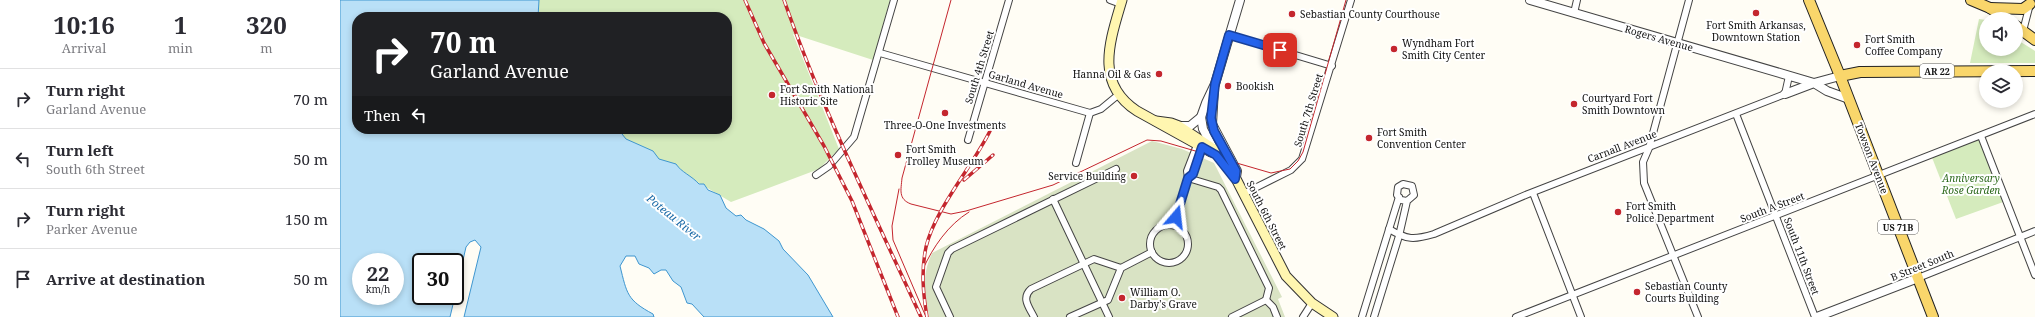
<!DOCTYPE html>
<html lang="en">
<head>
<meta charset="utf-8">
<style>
	body { margin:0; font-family:"Noto Serif",serif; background:#f2f2f3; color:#2b2b33; height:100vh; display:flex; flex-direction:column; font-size:15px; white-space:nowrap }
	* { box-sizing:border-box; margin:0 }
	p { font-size:13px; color:#7c7c81 }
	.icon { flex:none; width:22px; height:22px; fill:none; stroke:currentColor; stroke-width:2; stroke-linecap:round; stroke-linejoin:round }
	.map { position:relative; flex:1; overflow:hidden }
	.sheet { display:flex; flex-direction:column; background:#fff; width:340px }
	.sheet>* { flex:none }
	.banner { position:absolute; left:12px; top:12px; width:380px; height:122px; border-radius:16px; box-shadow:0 2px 6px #0003; background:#202124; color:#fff; overflow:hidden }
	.tools { position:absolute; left:1639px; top:12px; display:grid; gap:8px }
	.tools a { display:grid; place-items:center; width:44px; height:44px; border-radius:50%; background:#fff; box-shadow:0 2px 6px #0003; font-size:20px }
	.speed { position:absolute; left:12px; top:253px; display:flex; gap:8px; font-size:20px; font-weight:700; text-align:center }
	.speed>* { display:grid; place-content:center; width:52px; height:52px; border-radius:50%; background:#fff; box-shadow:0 2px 6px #0003; line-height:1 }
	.speed small { font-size:10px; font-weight:400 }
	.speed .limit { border:2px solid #111; border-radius:6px; background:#fff; color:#111 }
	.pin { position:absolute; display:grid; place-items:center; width:34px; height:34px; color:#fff; margin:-17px; border-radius:8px; box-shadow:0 2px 6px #0006 }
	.me { position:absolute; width:44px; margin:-22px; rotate:17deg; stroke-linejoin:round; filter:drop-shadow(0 0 3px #0008) }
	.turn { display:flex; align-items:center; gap:14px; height:84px; padding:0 12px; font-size:18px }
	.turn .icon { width:52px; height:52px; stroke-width:2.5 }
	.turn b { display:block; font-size:28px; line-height:34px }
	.then { display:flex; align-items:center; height:38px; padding:0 12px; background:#0003; gap:8px; font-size:15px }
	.eta { display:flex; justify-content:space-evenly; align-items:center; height:68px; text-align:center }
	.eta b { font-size:24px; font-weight:700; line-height:28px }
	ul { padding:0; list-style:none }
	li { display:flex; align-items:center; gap:12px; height:60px; padding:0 12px; border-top:1px solid #e1e1e2 }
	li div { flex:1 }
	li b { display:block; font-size:15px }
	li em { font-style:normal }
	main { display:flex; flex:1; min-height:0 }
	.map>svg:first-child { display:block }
</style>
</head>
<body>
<main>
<section class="sheet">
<div class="eta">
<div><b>10:16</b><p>Arrival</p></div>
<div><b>1</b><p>min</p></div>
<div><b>320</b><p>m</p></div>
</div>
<ul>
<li><svg class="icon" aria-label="right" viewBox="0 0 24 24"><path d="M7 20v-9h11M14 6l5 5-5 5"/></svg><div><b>Turn right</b><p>Garland Avenue</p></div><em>70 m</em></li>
<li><svg class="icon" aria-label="left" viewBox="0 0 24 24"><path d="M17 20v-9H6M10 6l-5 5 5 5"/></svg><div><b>Turn left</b><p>South 6th Street</p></div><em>50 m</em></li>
<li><svg class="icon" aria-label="right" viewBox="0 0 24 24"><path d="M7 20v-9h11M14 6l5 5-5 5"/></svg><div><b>Turn right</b><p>Parker Avenue</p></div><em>150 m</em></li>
<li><svg class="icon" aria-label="arrive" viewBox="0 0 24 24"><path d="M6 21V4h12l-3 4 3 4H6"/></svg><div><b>Arrive at destination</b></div><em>50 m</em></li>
</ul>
</section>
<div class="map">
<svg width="1695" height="317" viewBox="0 0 1695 317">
	<rect width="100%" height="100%" fill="#fffdf5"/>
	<g fill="#d5ebbd">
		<path d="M199,0H550L533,60L453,34L499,149L479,169L391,202L268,129H387V17H199Z"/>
		<path d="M1639,19L1646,20V49H1676V39L1695,51V63H1630Z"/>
		<path d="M1641,136L1666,201L1616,219L1591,155Z"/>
	</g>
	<path fill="#d9e3c4" d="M812,141L842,149L874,163L942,297L938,299L945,317H589C585,291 581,278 592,253Z"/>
	<path fill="#b9e0f7" stroke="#3f96cf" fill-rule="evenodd" d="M0,0H199L198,17H17V129H278L286,139L313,151L319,159L336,164C341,172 352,176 359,184H364L368,190L380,195L386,208L396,216L401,215L406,220L424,229L439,241L443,249L468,275L493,317H364L352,304L347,303L341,287L333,281L326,270H321L314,274L309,268L299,264L295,256H286L280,266C287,294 287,300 313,314L314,317H124L141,247L135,240L130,242L126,247L115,295V262H81V296H115L110,317H0ZM21,262H55V296H21Z"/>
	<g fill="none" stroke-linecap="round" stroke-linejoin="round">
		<g stroke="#444" stroke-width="8">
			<g id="minor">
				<path d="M770,0L781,4"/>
				<path d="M1349,0L1309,148L1303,162L1304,183L1358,317"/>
				<path d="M1234,13L1237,0"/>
				<path d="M1683,31L1690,4"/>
				<path d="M889,35L992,66"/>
				<path d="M540,53L750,113L761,109L778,95"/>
				<path d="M1396,114L1475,317"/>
				<path d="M1641,136L1695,275"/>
				<path d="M628,140L669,0"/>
				<path d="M736,163L750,113"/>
				<path d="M476,175L489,166L514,137L554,0"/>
				<path d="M848,178L878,187L881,190L929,288L926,300"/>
				<path d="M848,178L847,171L857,145"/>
				<path d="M1193,193L1241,317"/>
				<path d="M903,194L951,170L962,159L1011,0"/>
				<path d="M713,199L769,317"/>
				<path d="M834,225L848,178L853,174L862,147"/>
				<circle cx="829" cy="244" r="19"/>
				<path d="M1049,229C1067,240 1074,240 1094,234L1188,194L1445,94L1449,76"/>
				<path d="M1578,278L1695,231"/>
				<path d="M926,300L933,307L937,317"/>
				<path d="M610,317L596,287L608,253L612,249L776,169"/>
				<path d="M694,317C689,307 681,298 691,289L754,259L781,268"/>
				<path d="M730,317L768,300L781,268L812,252"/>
				<path d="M892,317L926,300"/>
				<path d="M963,317L972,303"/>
				<path d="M1022,317L1059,197"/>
				<path d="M1034,317L1059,236L1067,201L1074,195L1072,186L1063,184L1058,187L1057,195L1061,200L1067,201"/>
				<path d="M1176,317L1695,114"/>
			</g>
		</g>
		<g stroke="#444" stroke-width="10">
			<g id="tertiary">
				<path d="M1190,0L1474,83L1500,76"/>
				<path d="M874,89L872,124L897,171L896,177"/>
				<path d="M1445,94L1474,83L1487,91L1509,99"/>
				<path d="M839,126H850L861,117"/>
				<path d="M873,148L863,129L861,117L866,103L875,84L900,0"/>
				<path d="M1477,317L1578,278"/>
			</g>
		</g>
		<g stroke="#333" stroke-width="11">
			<g id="secondary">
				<path d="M782,0C770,41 754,83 797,111L871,152"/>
				<path d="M816,121L831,123L839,126L877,151L892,171L946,276L972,303L993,317"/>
			</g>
		</g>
		<g stroke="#222" stroke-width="12">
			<g id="primary">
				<path d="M1469,0L1500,76L1593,317"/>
				<path d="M1631,0L1650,8L1667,19"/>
				<path d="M1650,8L1683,9L1690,4"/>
				<path d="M1676,26L1695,40"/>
				<path d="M1500,76L1520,72L1695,71"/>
			</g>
		</g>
		<use href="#minor" stroke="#fff" stroke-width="6"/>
		<use href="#tertiary" stroke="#fff" stroke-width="8"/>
		<use href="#secondary" stroke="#fff6b0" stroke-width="9"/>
		<use href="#primary" stroke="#f9d66b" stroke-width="10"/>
		<g stroke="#c4262e" stroke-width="1">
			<path d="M611,0L562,178C561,190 558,199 571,204L611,214L626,211L713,185L807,140L821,141L931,173L950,169L958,161L963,152L1006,0"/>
			<path d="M559,189L552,226L553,240L586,317"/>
			<path d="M583,269C593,247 608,225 629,212"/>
		</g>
		<g stroke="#c4262e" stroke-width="3.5">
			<g id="rail">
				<path d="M405,0L424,43L484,146L512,201L558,317"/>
				<path d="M444,0C482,109 533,212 581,317"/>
				<path d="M624,180L653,155"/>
				<path d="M587,317C583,293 581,271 586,247C595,209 632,167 650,131"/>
			</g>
		</g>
		<use href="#rail" stroke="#fff" stroke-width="2" stroke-dasharray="6" stroke-linecap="butt"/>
	</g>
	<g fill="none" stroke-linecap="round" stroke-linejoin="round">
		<g stroke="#184099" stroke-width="10">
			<path id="route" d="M836,217L848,178L853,174L862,147L876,155L895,179L896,171L874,131L871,118L875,84L889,35L940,50"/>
		</g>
		<use href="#route" stroke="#2563eb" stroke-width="7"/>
	</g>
	<g fill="#c4262e" stroke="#fff" stroke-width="1.5">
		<circle cx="1416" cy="13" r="4"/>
		<circle cx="952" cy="14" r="4"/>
		<circle cx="1517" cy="45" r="4"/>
		<circle cx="1054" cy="49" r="4"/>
		<circle cx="819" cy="74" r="4"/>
		<circle cx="888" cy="86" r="4"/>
		<circle cx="432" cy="95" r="4"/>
		<circle cx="1234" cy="104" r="4"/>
		<circle cx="605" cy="113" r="4"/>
		<circle cx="1029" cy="138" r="4"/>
		<circle cx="558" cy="155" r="4"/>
		<circle cx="794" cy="176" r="4"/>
		<circle cx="1278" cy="212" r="4"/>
		<circle cx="1297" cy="292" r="4"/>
		<circle cx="782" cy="298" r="4"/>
	</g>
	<g text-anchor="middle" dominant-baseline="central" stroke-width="4" stroke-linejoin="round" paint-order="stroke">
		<g fill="#fff" stroke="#585858" stroke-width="1">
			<rect x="1580" y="64" width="34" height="14" rx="3"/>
			<rect x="1538" y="220" width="40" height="14" rx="3"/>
		</g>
		<g font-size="9" font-weight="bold" fill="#111">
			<text x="1597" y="71">AR 22</text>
			<text x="1558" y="227">US 71B</text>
		</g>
		<g font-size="10" fill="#111" stroke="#fff" text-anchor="start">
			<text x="960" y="14">Sebastian County Courthouse</text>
			<text x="1416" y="25" text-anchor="middle">Fort Smith Arkansas,<tspan x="1416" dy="12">Downtown Station</tspan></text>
			<text x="1525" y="39">Fort Smith<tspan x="1525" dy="12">Coffee Company</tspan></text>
			<text x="1062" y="43">Wyndham Fort<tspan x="1062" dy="12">Smith City Center</tspan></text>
			<text x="811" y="74" text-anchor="end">Hanna Oil &amp; Gas</text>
			<text x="896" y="86">Bookish</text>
			<text x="440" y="89">Fort Smith National<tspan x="440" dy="12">Historic Site</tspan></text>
			<text x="1242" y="98">Courtyard Fort<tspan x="1242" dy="12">Smith Downtown</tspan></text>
			<text x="605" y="125" text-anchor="middle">Three-O-One Investments</text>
			<text x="1037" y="132">Fort Smith<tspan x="1037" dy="12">Convention Center</tspan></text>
			<text x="566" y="149">Fort Smith<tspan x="566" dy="12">Trolley Museum</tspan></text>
			<text x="786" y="176" text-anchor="end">Service Building</text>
			<text x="1286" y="206">Fort Smith<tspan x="1286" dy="12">Police Department</tspan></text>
			<text x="1305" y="286">Sebastian County<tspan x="1305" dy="12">Courts Building</tspan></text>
			<text x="790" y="292">William O.<tspan x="790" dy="12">Darby's Grave</tspan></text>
		</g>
		<g font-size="10" fill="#111" stroke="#fff">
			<text transform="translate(1319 38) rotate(16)">Rogers Avenue</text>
			<text transform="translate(639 67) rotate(-73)">South 4th Street</text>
			<text transform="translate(686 84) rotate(16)">Garland Avenue</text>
			<text transform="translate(968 110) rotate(-73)">South 7th Street</text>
			<text transform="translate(1282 146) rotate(-21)">Carnall Avenue</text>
			<text transform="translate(1532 158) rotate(69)">Towson Avenue</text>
			<text transform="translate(1432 207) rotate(-21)">South A Street</text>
			<text transform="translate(927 215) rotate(63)">South 6th Street</text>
			<text transform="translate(1462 256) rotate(69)">South 11th Street</text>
			<text transform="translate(1582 265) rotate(-22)">B Street South</text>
		</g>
		<g font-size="10" font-style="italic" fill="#2f6b1f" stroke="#fff">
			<text x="1631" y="178">Anniversary<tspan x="1631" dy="12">Rose Garden</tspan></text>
		</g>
		<g font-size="11" font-style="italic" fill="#1768a6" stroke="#fff">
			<text transform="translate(334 217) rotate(39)">Poteau River</text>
		</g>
	</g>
</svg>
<div class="tools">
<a><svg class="icon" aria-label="sound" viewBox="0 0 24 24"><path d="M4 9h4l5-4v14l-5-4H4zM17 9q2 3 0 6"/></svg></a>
<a><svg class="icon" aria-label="layers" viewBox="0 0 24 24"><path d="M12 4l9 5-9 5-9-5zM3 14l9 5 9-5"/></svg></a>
</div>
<div class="speed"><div>22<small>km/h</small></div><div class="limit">30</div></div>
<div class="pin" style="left:940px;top:50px;background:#d93025"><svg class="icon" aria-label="arrive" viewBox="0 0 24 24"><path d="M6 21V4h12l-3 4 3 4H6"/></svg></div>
<svg class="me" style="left:836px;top:217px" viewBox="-20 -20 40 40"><path d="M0-17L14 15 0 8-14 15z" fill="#2563eb" stroke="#fff" stroke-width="4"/></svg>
<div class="banner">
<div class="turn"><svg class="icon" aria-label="right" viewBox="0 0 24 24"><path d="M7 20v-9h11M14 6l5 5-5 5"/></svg><div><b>70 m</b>Garland Avenue</div></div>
<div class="then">Then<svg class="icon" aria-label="left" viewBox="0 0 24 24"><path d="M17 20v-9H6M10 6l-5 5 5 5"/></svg></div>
</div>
</div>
</main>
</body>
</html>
